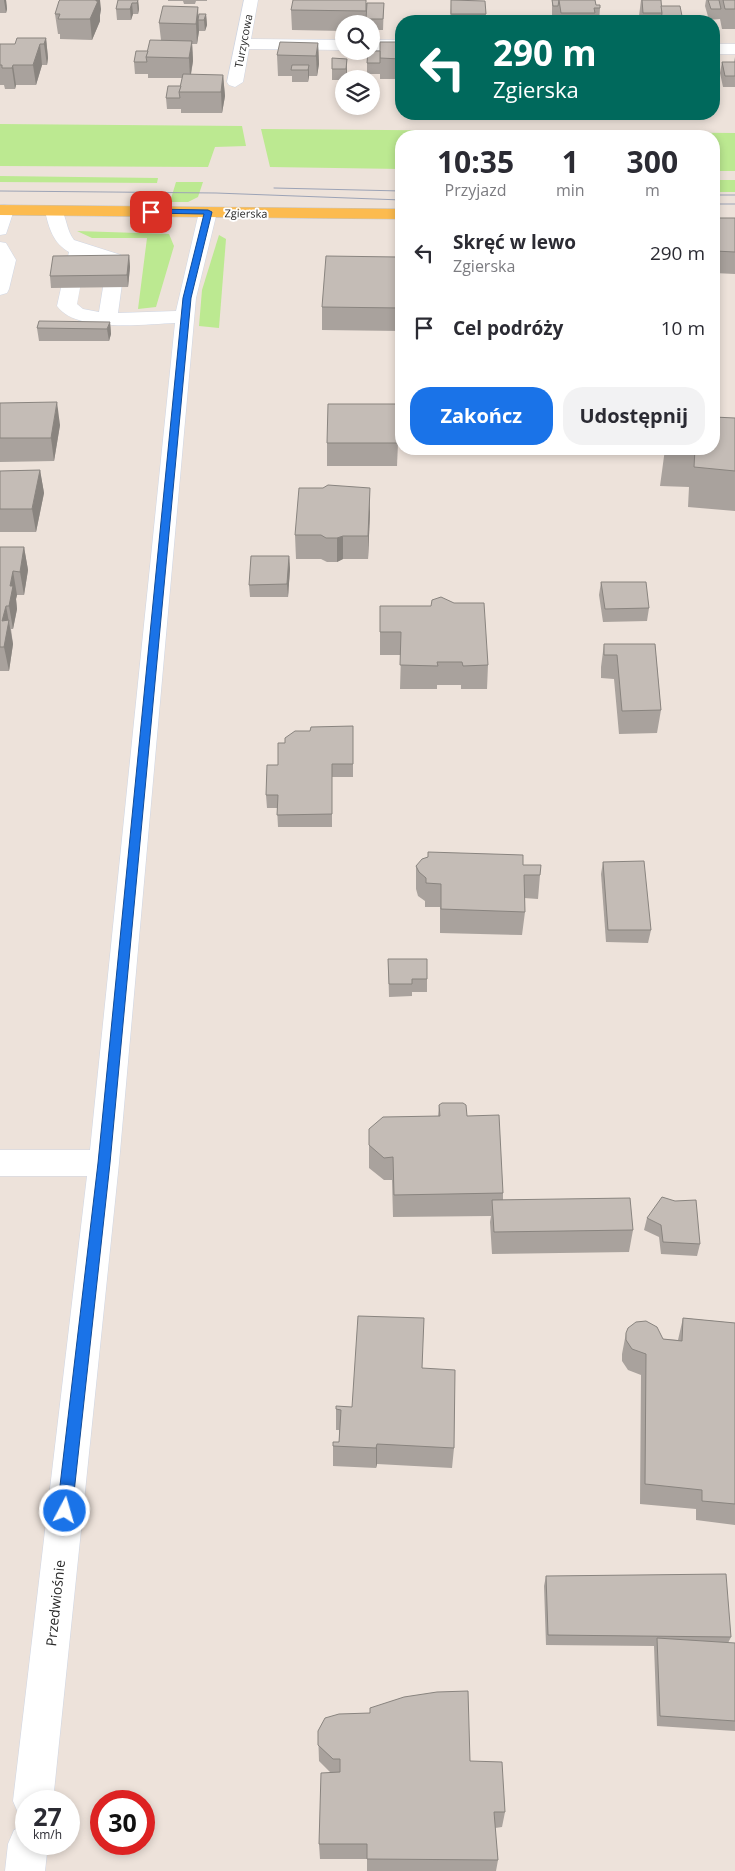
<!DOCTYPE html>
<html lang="pl">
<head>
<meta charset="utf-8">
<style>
	body { margin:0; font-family:"Open Sans",sans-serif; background:#f2f2f3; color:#2b2b33; height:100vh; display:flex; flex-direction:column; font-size:19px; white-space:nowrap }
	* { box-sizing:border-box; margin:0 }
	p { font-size:16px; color:#7c7c81 }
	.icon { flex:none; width:28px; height:28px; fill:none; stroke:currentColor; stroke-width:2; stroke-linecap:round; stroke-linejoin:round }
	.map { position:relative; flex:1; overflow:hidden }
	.drawer { position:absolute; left:395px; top:130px; width:325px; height:325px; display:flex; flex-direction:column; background:#fff; border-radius:20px; box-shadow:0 2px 8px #0003 }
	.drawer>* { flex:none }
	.banner { position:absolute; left:395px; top:15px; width:325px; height:105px; border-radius:20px; box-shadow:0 2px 8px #0003; background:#00695c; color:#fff; overflow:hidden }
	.controls { position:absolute; left:335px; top:15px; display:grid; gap:10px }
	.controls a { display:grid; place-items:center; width:45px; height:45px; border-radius:50%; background:#fff; box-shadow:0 2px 8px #0003; font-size:25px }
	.speed { position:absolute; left:15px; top:1790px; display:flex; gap:10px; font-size:25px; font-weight:700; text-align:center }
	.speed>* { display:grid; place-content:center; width:65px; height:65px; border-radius:50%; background:#fff; box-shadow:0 2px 8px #0003; line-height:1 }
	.speed small { font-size:12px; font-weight:400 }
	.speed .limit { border:8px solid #d22; background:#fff; color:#111 }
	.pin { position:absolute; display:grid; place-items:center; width:42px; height:42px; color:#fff; margin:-21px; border-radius:10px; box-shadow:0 2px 8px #0006 }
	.me { position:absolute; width:55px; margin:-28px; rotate:6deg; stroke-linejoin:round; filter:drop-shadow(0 0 4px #0008) }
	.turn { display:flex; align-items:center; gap:18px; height:105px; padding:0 15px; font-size:22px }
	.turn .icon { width:65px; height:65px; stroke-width:2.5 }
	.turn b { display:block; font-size:35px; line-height:42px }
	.eta { display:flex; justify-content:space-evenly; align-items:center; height:85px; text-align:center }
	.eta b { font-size:30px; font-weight:700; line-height:35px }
	.primary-button { display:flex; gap:10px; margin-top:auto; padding:10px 15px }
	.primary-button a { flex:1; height:58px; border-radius:20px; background:#1a73e8; color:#fff; font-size:20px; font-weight:700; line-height:58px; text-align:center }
	.primary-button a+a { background:#f2f2f3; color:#2b2b33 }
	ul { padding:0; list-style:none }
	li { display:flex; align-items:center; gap:15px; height:75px; padding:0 15px }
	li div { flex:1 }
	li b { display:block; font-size:19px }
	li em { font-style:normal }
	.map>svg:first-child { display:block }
</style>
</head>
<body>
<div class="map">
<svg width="735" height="1871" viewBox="0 0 735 1871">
	<rect width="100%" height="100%" fill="#ede2da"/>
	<g fill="#bce991">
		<path d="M0,124L242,126L246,146L215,147L208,167L0,166Z"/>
		<path d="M261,129L735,133V171H714V136H401V169L270,167Z"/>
		<path d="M0,176L158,178L157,183L0,182Z"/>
		<rect x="714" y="180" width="21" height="12"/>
		<path d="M176,182H203L198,197L188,202H170Z"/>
		<path d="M77,231L169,234L174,246L156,307L138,309L147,238H92Z"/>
		<path d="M219,235L226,239L219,328L199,326L202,290Z"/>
	</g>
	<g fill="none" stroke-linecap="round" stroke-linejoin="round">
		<g stroke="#cfd6e4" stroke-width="1">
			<g id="minor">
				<path d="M244,0H258L251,39L344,40V50L249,49L243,82L235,87L229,85L227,82Z"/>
				<rect x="371" y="40" width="30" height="10"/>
				<rect x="714" y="44" width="21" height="10"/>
				<path d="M5,205L11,206L14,210L6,234L0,235V206Z"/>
				<path d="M54,206L60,207C67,217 66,230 74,240L121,255L125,262L118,313L176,311L199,212L202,208H214L217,212L196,298L119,1163L53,1801H26V1818L19,1815L13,1801L87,1176H0V1150H90L175,323C145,324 76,333 57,306L69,252C53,243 49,228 45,211L48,207ZM86,256L107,263L99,312L83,309L77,304Z"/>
				<path d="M0,242L6,243L16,260L9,289L7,293L0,295Z"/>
				<path d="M26,1825V1844H48L45,1871H5L8,1844L14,1830Z"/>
			</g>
		</g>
		<g stroke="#c3c3c3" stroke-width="1">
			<path id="major" d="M0,205L401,209V219L0,215Z"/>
		</g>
		<use href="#minor" fill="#fff" fill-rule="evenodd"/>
		<use href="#major" fill="#fcbb4f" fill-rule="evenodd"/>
		<g stroke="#9ca3b6" stroke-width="1">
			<path d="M274,188L401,191"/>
			<path d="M0,191L216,193L401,200"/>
			<path d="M714,195H735"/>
			<path d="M714,204H735"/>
		</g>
	</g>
	<g fill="#a9a29d">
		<path d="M0,0H6L7,9L6,13H0Z"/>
		<path d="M138,0L139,9L138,14H133L131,20H117L116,9Z"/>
		<path d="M168,0H207V1H196L195,4H184L183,1H168Z"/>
		<path d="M451,0L486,14L485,21H450Z"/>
		<path d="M552,0H595L596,5L600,8L599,21H558L557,17H552Z"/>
		<path d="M641,0H661V6L682,16V21H640L639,16Z"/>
		<path d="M706,0H735V29H722L720,19L709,20L705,6Z"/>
		<path d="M366,3H384L383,30H371V24H344V31L292,30L291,10Z"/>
		<path d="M198,7V16L206,14L207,25L205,31H199L197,44H192L193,61L191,75H223L225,96L222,113H181V109H167L166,98L181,86L182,78H148V74H135L134,62L161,40L159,23Z"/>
		<path d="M101,9L100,15V21L92,40L60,39V34H58L55,14Z"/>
		<path d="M46,38L48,58L47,65H42L36,85H16L15,89H5L4,85H0V44H15Z"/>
		<rect x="380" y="42" width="21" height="37"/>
		<path d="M318,43L319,64L317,76H309L308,82H292V76H278L277,55Z"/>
		<path d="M380,51V74H367V63Z"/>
		<path d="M735,57V87H723L720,73L722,62H734Z"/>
		<path d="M332,58L347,59V79H344V80H332Z"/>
		<path d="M714,218H735V274L714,273Z"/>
		<path d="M129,255L130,267L128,287L51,288L50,276Z"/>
		<path d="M398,281H401V331L322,330V307Z"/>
		<path d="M110,322L111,334L109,341H39L37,328Z"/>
		<path d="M0,403L60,425L54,461L0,462Z"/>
		<path d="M735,418V511L688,507L689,487L660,486L665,449H714Z"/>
		<path d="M327,443H398L397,466H327Z"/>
		<path d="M40,470L44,493L36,532H0V471Z"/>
		<path d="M370,512L368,559H343L337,562H327L321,559H296L295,535Z"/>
		<path d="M0,547H24L28,570L24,595H17L16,599L17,609L13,629H11L13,644L9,671H0Z"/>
		<path d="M289,556L290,569L288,597H250L249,585Z"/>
		<path d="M601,582L649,608L647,621L603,622L599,595Z"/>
		<path d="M380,606L488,665L487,689H461V685H437V689H400L401,655H380Z"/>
		<path d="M604,644H655L661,710L657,733L619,734L614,679L601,678V667Z"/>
		<path d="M353,726V777H332V827H278L277,808H267L266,795L278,765L285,743L310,731Z"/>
		<path d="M603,862L651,930L648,943L606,942L601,874Z"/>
		<path d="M523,865L540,875L538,899L524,898L525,912L522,935L440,933V907H425V901L418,896L416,889V866Z"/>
		<path d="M388,959L427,979V992H412V996L389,997Z"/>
		<path d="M439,1105L467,1116L503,1193V1200L633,1230L629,1252L492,1254L490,1222L491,1216L393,1217L392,1180H384L369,1168V1129L438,1116Z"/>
		<path d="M647,1218L700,1244L697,1256L661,1254L659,1237L644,1230Z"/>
		<path d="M683,1318L735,1323V1525L696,1520V1509L640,1504L641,1375L628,1370L622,1361V1354L626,1333L663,1339L678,1340Z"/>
		<path d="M422,1368L454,1448L452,1468L377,1464L376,1468L333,1466V1446L339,1442V1430H336V1409L352,1407Z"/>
		<path d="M546,1576L731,1637L728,1643H735V1731L657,1726L654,1646L546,1645L544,1586Z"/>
		<path d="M318,1731L470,1761L505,1812L502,1827L495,1828L498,1860L496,1871H367V1859H320L319,1844L331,1773L319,1761Z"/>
	</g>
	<g fill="#89847f">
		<path d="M4,0H6L7,9L6,13Z"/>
		<path d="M96,0H100L101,9L100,15V21L92,40L90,19Z"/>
		<path d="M138,0L139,9L138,14L137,3Z"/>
		<path d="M132,3L133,14L131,20L130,9Z"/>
		<path d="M198,7L199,31L197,44L196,24Z"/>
		<path d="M206,14L207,25L205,31L204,20Z"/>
		<path d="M46,38L48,58L47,65L44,44Z"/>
		<path d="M192,41L193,61L190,78L189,58Z"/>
		<path d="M318,43L319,64L317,76L316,56Z"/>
		<path d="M40,44L42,65L36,85L33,65Z"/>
		<path d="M347,59V70L346,79V69Z"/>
		<path d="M13,65L16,85L15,89L12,68Z"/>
		<path d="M309,65V76L308,82V70Z"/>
		<path d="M223,75L225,96L222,113L221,92Z"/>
		<path d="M129,255L130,267L128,287L127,275Z"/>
		<path d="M110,322L111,334L109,341L107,329Z"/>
		<path d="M57,402L60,425L54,461L51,438Z"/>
		<path d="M40,470L44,493L36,532L32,509Z"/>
		<path d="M370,488V512L368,559V536Z"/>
		<path d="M343,536V559L337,562V538Z"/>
		<path d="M24,547L28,570L24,595L20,572Z"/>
		<path d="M289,556L290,569L288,597L287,584Z"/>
		<path d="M13,571L17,595L16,599L17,609L13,629L9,606L10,586Z"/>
		<path d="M6,606L13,644L9,671L4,647L2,621Z"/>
		<path d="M377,1444V1464L376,1468V1448Z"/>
	</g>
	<g fill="#c4bcb6" stroke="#89847f">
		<path d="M60,0H96V1H98L90,19H58L60,14H55L59,1Z"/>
		<path d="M118,0H138L137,3H132L130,9H116Z"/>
		<path d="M293,0H366V11L291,10Z"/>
		<path d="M451,0L485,1L486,14H451Z"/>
		<path d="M552,0H559L558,6H553Z"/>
		<path d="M559,0H595L596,5H600V8H594L595,13H561Z"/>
		<path d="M642,0H661L662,13H643Z"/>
		<path d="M708,0H719L721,9H711Z"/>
		<path d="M723,0H735V9H725Z"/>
		<path d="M367,3H384L383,19H366Z"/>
		<path d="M163,6L198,7L196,24L159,23Z"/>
		<path d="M661,6H680L682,16H675L676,21H661L662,13Z"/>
		<path d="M199,14H206L204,20H198Z"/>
		<path d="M17,38H46L44,44H40L33,65H13L12,68H2V65H0V44H15Z"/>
		<path d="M150,40L192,41L189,58L146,57Z"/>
		<path d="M280,42L318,43L316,56L277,55Z"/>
		<path d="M380,42H401V59L380,58Z"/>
		<path d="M136,51H148L146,57L147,62H134Z"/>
		<path d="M368,51H380V63H367Z"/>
		<path d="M332,58L347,59L346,69H332Z"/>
		<path d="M722,62H735V76H725Z"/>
		<path d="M292,65H309L308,70H291Z"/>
		<path d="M183,74L223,75L221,92H179Z"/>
		<path d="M168,86H181L179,92L180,98H166Z"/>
		<path d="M714,218H735V252L715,251L714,247Z"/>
		<path d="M129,255L127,275L50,276L53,256Z"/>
		<path d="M326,256L398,257L397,281H401V308L322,307Z"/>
		<path d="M39,321L110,322L107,329L37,328Z"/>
		<path d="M57,402L51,438H0V403Z"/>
		<path d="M328,404H397L398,443H327Z"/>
		<path d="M714,417L735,418V471L694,467L695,449H714Z"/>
		<path d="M40,470L32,509H0V471Z"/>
		<path d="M328,485L370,488L368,536H343L337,538H326L321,535H295L299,488H323Z"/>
		<path d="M0,547H24L20,572L13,571L10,586H13L9,606H6L2,621L9,620L4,647H0Z"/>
		<path d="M251,556H289L287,584L249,585Z"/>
		<path d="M601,582H646L649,608L605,609Z"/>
		<path d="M441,597L454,603H484L488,665L463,666L462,662H437L438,666L400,665L401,632H380V606H431L432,600Z"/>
		<path d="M604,644H655L661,710L622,711L617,655H604Z"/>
		<path d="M353,726V764H332V814L277,815L278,795H266L267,765H278V743H285V738L295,731H310L311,727Z"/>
		<path d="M428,852L523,855V865H541L540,875H524L525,912L441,909V884L426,883V878L419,872L416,866L422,859L428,857Z"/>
		<path d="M644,861L651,930H608L603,862Z"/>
		<path d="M388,959H427V979H412V984H389Z"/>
		<path d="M442,1103H463L466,1105L467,1116L499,1115L503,1193L394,1195L393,1157L384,1158L369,1145V1129L383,1117L440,1116L439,1105Z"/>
		<path d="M662,1197L675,1201L696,1200L700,1244L663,1242L661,1225L647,1218Z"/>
		<path d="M630,1198L633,1230L494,1232L492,1200Z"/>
		<path d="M358,1316L424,1318L422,1368L455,1370L454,1448L377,1444L376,1448L333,1446V1442H339L341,1410L336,1409V1406L352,1407Z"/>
		<path d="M683,1318L735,1323V1504L702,1501V1490L645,1484L646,1354L632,1349L626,1340V1333L628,1328L636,1322L646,1321L657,1327L663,1339L682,1341Z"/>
		<path d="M726,1574L731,1637L548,1635L546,1576Z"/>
		<path d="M657,1638L735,1643V1721L660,1716Z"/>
		<path d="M468,1691L470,1761L502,1762L505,1812H494L498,1860L367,1859V1844H319L321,1773L340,1772V1759H333L318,1745V1731L325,1718L339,1714L370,1713V1708L404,1697L437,1692Z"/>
	</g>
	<path fill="#1a73e8" stroke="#114b97" d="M151,209L208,210L212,212L191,298L110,1163L72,1511L70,1516L65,1518L60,1516L57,1511L98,1163L183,298L204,214L148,213V210Z"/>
	<g text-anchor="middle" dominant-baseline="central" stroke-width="4" stroke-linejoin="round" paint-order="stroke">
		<g font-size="11" fill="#292929" stroke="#fff">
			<text transform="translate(243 41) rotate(-79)">Turzycowa</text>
			<text transform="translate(246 213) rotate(1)">Zgierska</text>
		</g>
		<g font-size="14" fill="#292929" stroke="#fff">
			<text transform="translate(55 1603) rotate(-84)">Przedwiośnie</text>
		</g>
	</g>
</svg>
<div class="controls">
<a><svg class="icon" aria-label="search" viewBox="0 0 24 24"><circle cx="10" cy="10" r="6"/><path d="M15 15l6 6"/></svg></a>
<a><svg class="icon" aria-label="layers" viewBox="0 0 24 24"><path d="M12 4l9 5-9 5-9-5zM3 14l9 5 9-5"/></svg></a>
</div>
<div class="speed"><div>27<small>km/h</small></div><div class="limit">30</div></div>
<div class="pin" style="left:151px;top:212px;background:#d93025"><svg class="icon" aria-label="arrive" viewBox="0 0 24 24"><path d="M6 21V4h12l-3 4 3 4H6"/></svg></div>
<svg class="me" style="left:65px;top:1511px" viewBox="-20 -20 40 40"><circle r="17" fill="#1a73e8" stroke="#fff" stroke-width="3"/><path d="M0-11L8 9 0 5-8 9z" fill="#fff"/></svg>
<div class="banner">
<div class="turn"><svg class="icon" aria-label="left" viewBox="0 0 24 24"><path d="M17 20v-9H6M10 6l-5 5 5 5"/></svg><div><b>290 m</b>Zgierska</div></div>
</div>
<section class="drawer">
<div class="eta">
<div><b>10:35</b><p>Przyjazd</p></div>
<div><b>1</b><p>min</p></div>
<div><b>300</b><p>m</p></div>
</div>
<ul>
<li><svg class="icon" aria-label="left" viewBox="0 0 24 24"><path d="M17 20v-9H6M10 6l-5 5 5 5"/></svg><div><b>Skręć w lewo</b><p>Zgierska</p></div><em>290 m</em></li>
<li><svg class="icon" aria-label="arrive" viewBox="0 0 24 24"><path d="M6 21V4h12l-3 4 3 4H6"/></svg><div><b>Cel podróży</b></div><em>10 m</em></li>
</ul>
<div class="primary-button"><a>Zakończ</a><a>Udostępnij</a></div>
</section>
</div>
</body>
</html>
